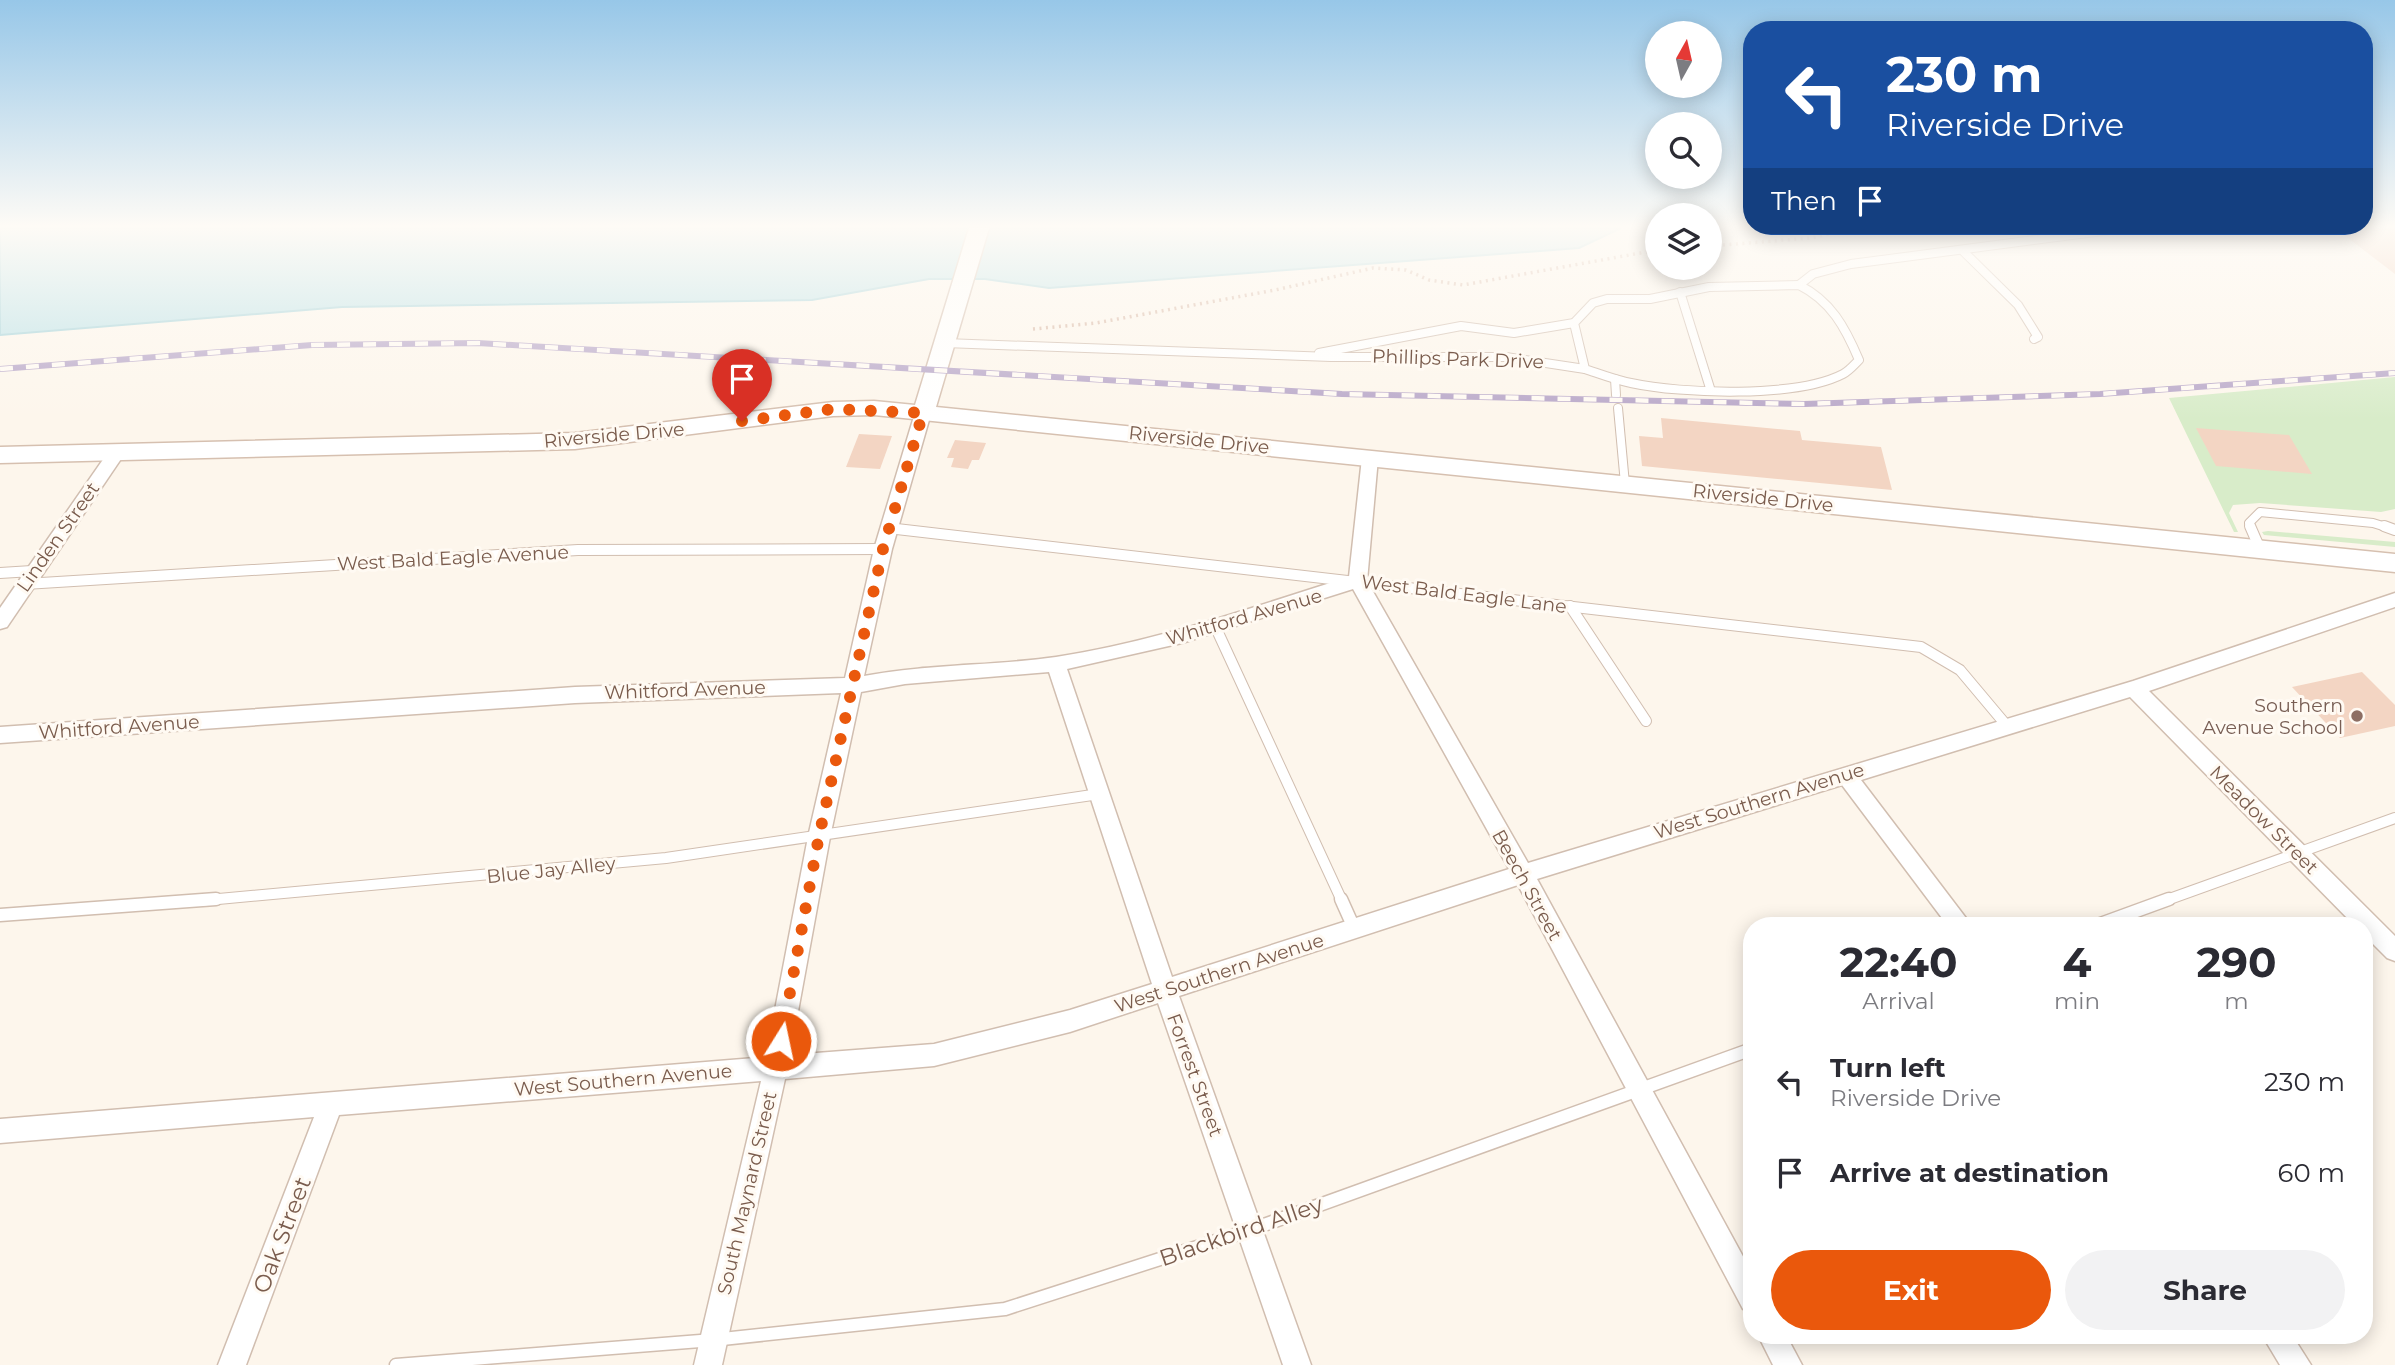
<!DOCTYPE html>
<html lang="en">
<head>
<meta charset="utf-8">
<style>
	body { margin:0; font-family:Montserrat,sans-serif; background:#f2f2f3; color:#2b2b33; height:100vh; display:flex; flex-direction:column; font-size:26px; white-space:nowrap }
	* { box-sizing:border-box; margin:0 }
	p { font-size:23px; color:#7c7c81 }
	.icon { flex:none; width:38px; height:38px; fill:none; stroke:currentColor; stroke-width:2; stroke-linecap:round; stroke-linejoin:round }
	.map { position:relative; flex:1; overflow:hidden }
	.sheet { position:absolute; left:1743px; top:917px; width:630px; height:427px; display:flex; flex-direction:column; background:#fff; border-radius:28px; box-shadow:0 4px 18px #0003 }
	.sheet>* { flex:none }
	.hud { position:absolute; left:1743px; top:21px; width:630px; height:214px; border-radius:28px; box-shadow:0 4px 18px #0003; background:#1a4fa0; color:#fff; overflow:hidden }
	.needle { width:46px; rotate:8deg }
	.tools { position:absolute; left:1645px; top:21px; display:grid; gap:14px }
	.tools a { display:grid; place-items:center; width:77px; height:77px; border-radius:50%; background:#fff; box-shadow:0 4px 18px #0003; font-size:35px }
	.pin { position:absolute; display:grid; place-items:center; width:60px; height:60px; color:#fff; margin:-72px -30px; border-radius:50% 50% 50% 0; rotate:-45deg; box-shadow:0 0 7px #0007 }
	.pin .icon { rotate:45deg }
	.me { position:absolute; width:77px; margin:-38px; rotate:10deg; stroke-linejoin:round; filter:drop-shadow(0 0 5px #0008) }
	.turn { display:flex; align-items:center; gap:24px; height:147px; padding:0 28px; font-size:32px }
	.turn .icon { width:91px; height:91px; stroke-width:2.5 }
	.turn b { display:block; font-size:49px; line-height:60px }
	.then { display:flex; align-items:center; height:66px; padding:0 28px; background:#0003; gap:14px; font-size:26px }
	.eta { display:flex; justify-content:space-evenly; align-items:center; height:119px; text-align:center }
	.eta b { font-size:42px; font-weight:700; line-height:49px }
	.primary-button { display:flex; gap:14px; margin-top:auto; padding:14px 28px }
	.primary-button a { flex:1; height:80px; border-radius:42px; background:#ea580c; color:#fff; font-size:28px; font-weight:700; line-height:80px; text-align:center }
	.primary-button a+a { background:#f2f2f3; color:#2b2b33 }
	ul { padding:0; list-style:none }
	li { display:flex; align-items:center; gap:21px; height:91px; padding:0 28px }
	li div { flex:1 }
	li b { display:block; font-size:26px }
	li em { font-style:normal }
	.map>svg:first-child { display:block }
</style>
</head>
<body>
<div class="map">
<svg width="2395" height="1365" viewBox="0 0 2395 1365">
	<rect width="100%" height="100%" fill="#fdf6ec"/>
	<g fill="#d8ecc9">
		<path d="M2395,377V509L2381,512L2260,503L2233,505L2229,513L2238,532H2234L2169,398Z"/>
		<path d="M2268,531L2395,542V547L2264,535L2262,532Z"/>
	</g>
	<path fill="#bfe3e8" stroke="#a5d3da" stroke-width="2" d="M0,228H1621L1579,248L1049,288L985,279H929L812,300L342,307L0,335Z"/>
	<g fill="#f3d5c3">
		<path d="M2335,228H2395V274Z"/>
		<path d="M1661,418L1800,431L1802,440L1881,447L1892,490L1642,466L1639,436L1663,438Z"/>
		<path d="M2196,428L2289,435L2312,474L2216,466Z"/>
		<path d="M859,434L892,436L880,469L846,467Z"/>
		<path d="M955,440L986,443L979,460H972L968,469L951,467L954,458H947Z"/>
		<path d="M2362,672L2395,705V726L2340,738L2292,687Z"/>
	</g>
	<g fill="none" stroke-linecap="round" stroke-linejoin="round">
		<g stroke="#d1beb0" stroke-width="10">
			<g id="lane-far2">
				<path d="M1963,251L2018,305L2038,337L2034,339"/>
				<path d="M1799,285L1813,274L1851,264L2126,228"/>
				<path d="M1799,285C1831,301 1845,327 1859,360C1854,365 1849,371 1843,374C1797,398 1682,394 1631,383C1615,380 1600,374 1585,369L1574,323L1593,303L1607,299H1650L1709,287Z"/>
				<path d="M1680,292L1710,388"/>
				<path d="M945,343L1331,357H1506L1585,369"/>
				<path d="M1319,353L1461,326L1514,333L1574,323"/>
				<path d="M1615,379L1616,395"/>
				<path d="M1618,408L1625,484"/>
				<path d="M2251,528L2249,523L2260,512L2373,523L2389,528"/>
			</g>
		</g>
		<g stroke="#d1beb0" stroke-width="12">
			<g id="lane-far1">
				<path d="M2250,526L2260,549"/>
				<path d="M2384,526L2395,530"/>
				<path d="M888,528L1921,647L1960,670L2007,726"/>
				<path d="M0,573L32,571"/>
				<path d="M25,584L578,550L883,549"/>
				<path d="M1570,606L1646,721"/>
				<path d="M1215,626L1342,901"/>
				<path d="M197,901L666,858L1099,794"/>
				<path d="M2164,901L2395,818"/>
			</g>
		</g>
		<g stroke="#d1beb0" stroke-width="15">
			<g id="lane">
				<path d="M1341,899L1354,928"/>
				<path d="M0,915L216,899"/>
				<path d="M2095,926L2169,899"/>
				<path d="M396,1365L713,1340L1005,1309L1250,1230L1752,1049"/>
			</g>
		</g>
		<g stroke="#d1beb0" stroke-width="3">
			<g id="street">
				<path d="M923,408L931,413L892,549L864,676C928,664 992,666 1056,657C1156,642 1253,607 1349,577L1362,458L1370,452L1378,458L1367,581L1528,863L2133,681L2395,593V607L2149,691L2395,936V961L2387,958L2364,935V926H2355L2130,697L1861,780L1972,926H1948L1842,785L1537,879L1752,1273V1313L1743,1309L1518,885L1179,996L1311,1365H1283L1158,1003L1070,1032L934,1066L785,1079L722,1365H694L761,1081L339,1115L246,1365H218L314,1117L0,1143V1119L766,1057L808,837L841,693L575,703L0,743V727L575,687L845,678L874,549L915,413ZM1353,589L1509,869L1172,977L1067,669L1182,643ZM1049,672L1152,984L1070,1010L934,1044L790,1055L830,837L861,692L905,684Z"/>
				<path d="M117,446L123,448L125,452L123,456L7,627L0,629V608L111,448Z"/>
				<path d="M1758,1335H1786L1802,1365H1773Z"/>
				<path d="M2262,1335H2292L2311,1365H2280Z"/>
			</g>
		</g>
		<g stroke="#d6c0b0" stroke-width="3">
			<path id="secondary" d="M969,228H989L936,407L2395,554V572L874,415L833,416L575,449L0,463V447L575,433L833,402L874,401L915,405Z"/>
		</g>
		<g stroke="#d9b8a5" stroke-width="3.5" stroke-dasharray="2 4.5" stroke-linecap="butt">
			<path d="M1710,246L1811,238L1856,228"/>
			<path d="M1033,329L1096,323L1275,290L1373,268L1406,270L1429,280L1463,285L1657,250"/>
		</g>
		<use href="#lane-far2" stroke="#fff" stroke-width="8"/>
		<use href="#lane-far1" stroke="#fff" stroke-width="10"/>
		<use href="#lane" stroke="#fff" stroke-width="12"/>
		<use href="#street" fill="#fff" fill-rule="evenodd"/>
		<use href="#secondary" fill="#fff" fill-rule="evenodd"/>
		<g stroke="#b9a8c9" stroke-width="6">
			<path id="rail" d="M0,369L312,345L478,343L1342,394L1804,404L2100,394L2395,373"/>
		</g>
		<use href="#rail" stroke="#fffaf3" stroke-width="4.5" stroke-dasharray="13" stroke-linecap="butt"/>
	</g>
	<linearGradient id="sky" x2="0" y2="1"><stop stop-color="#97c7e8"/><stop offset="0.54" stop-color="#fefbf6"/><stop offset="1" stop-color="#fefbf6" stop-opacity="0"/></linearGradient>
	<rect width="2395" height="419" fill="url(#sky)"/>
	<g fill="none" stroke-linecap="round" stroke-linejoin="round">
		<path stroke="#ea580c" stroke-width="12" stroke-dasharray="0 21.6" d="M742,421L833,409L923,413L883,549L819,836L781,1041"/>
	</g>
	<circle fill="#8d6e63" stroke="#fffaf3" stroke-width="2.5" cx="2357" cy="716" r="7"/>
	<g text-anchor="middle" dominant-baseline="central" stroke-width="6" stroke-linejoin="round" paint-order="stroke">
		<g font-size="19" fill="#7a5c4d" stroke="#fffaf3">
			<text transform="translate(1458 359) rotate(2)">Phillips Park Drive</text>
			<text transform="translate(614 435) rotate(-5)">Riverside Drive</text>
			<text transform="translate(1199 440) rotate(6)">Riverside Drive</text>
			<text transform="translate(1763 498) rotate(6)">Riverside Drive</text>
			<text transform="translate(58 537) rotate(-55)">Linden Street</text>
			<text transform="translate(453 558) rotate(-3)">West Bald Eagle Avenue</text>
			<text transform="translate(1464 594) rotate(7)">West Bald Eagle Lane</text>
			<text transform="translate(1244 617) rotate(-16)">Whitford Avenue</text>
			<text transform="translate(685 690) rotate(-2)">Whitford Avenue</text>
			<text transform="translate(119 727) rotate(-4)">Whitford Avenue</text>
			<text transform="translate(1759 801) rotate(-17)">West Southern Avenue</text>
			<text transform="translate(2264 820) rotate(45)">Meadow Street</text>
			<text transform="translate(551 870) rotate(-6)">Blue Jay Alley</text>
			<text transform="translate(1527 885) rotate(61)">Beech Street</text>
			<text transform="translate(1219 973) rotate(-18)">West Southern Avenue</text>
			<text transform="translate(1195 1075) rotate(70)">Forrest Street</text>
			<text transform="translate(623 1080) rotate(-5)">West Southern Avenue</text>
			<text transform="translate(747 1193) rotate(-77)">South Maynard Street</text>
		</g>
		<g font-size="19" fill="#785e54" stroke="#fffaf3" text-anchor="end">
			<text x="2343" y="705">Southern<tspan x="2343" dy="22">Avenue School</tspan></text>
		</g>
		<g font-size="23" fill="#7a5c4d" stroke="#fffaf3">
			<text transform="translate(1241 1231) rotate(-19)">Blackbird Alley</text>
			<text transform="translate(282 1235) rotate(-69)">Oak Street</text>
		</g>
	</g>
</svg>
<div class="tools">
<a><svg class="needle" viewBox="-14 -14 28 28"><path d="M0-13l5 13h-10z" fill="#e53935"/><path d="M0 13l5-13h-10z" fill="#7c7c81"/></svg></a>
<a><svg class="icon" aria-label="search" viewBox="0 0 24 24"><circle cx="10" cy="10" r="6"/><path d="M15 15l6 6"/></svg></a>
<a><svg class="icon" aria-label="layers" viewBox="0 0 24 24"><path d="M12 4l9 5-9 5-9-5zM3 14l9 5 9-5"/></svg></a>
</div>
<div class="pin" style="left:742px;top:421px;background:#d93025"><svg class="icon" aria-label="arrive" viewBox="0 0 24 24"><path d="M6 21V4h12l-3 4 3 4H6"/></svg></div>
<svg class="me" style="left:781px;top:1041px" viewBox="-20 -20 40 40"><circle r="17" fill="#ea580c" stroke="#fff" stroke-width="3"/><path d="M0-11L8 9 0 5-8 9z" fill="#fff"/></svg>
<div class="hud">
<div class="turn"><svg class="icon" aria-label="left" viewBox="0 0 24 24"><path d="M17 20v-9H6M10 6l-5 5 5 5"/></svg><div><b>230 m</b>Riverside Drive</div></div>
<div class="then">Then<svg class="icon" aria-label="arrive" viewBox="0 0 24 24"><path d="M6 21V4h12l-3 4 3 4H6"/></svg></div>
</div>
<section class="sheet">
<div class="eta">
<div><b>22:40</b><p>Arrival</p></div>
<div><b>4</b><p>min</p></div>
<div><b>290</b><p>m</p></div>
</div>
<ul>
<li><svg class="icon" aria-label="left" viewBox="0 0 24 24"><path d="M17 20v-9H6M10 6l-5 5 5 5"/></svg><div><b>Turn left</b><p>Riverside Drive</p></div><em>230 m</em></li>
<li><svg class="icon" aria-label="arrive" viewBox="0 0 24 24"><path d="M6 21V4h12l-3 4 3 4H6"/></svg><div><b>Arrive at destination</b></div><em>60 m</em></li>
</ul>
<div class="primary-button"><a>Exit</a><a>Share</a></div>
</section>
</div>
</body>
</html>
